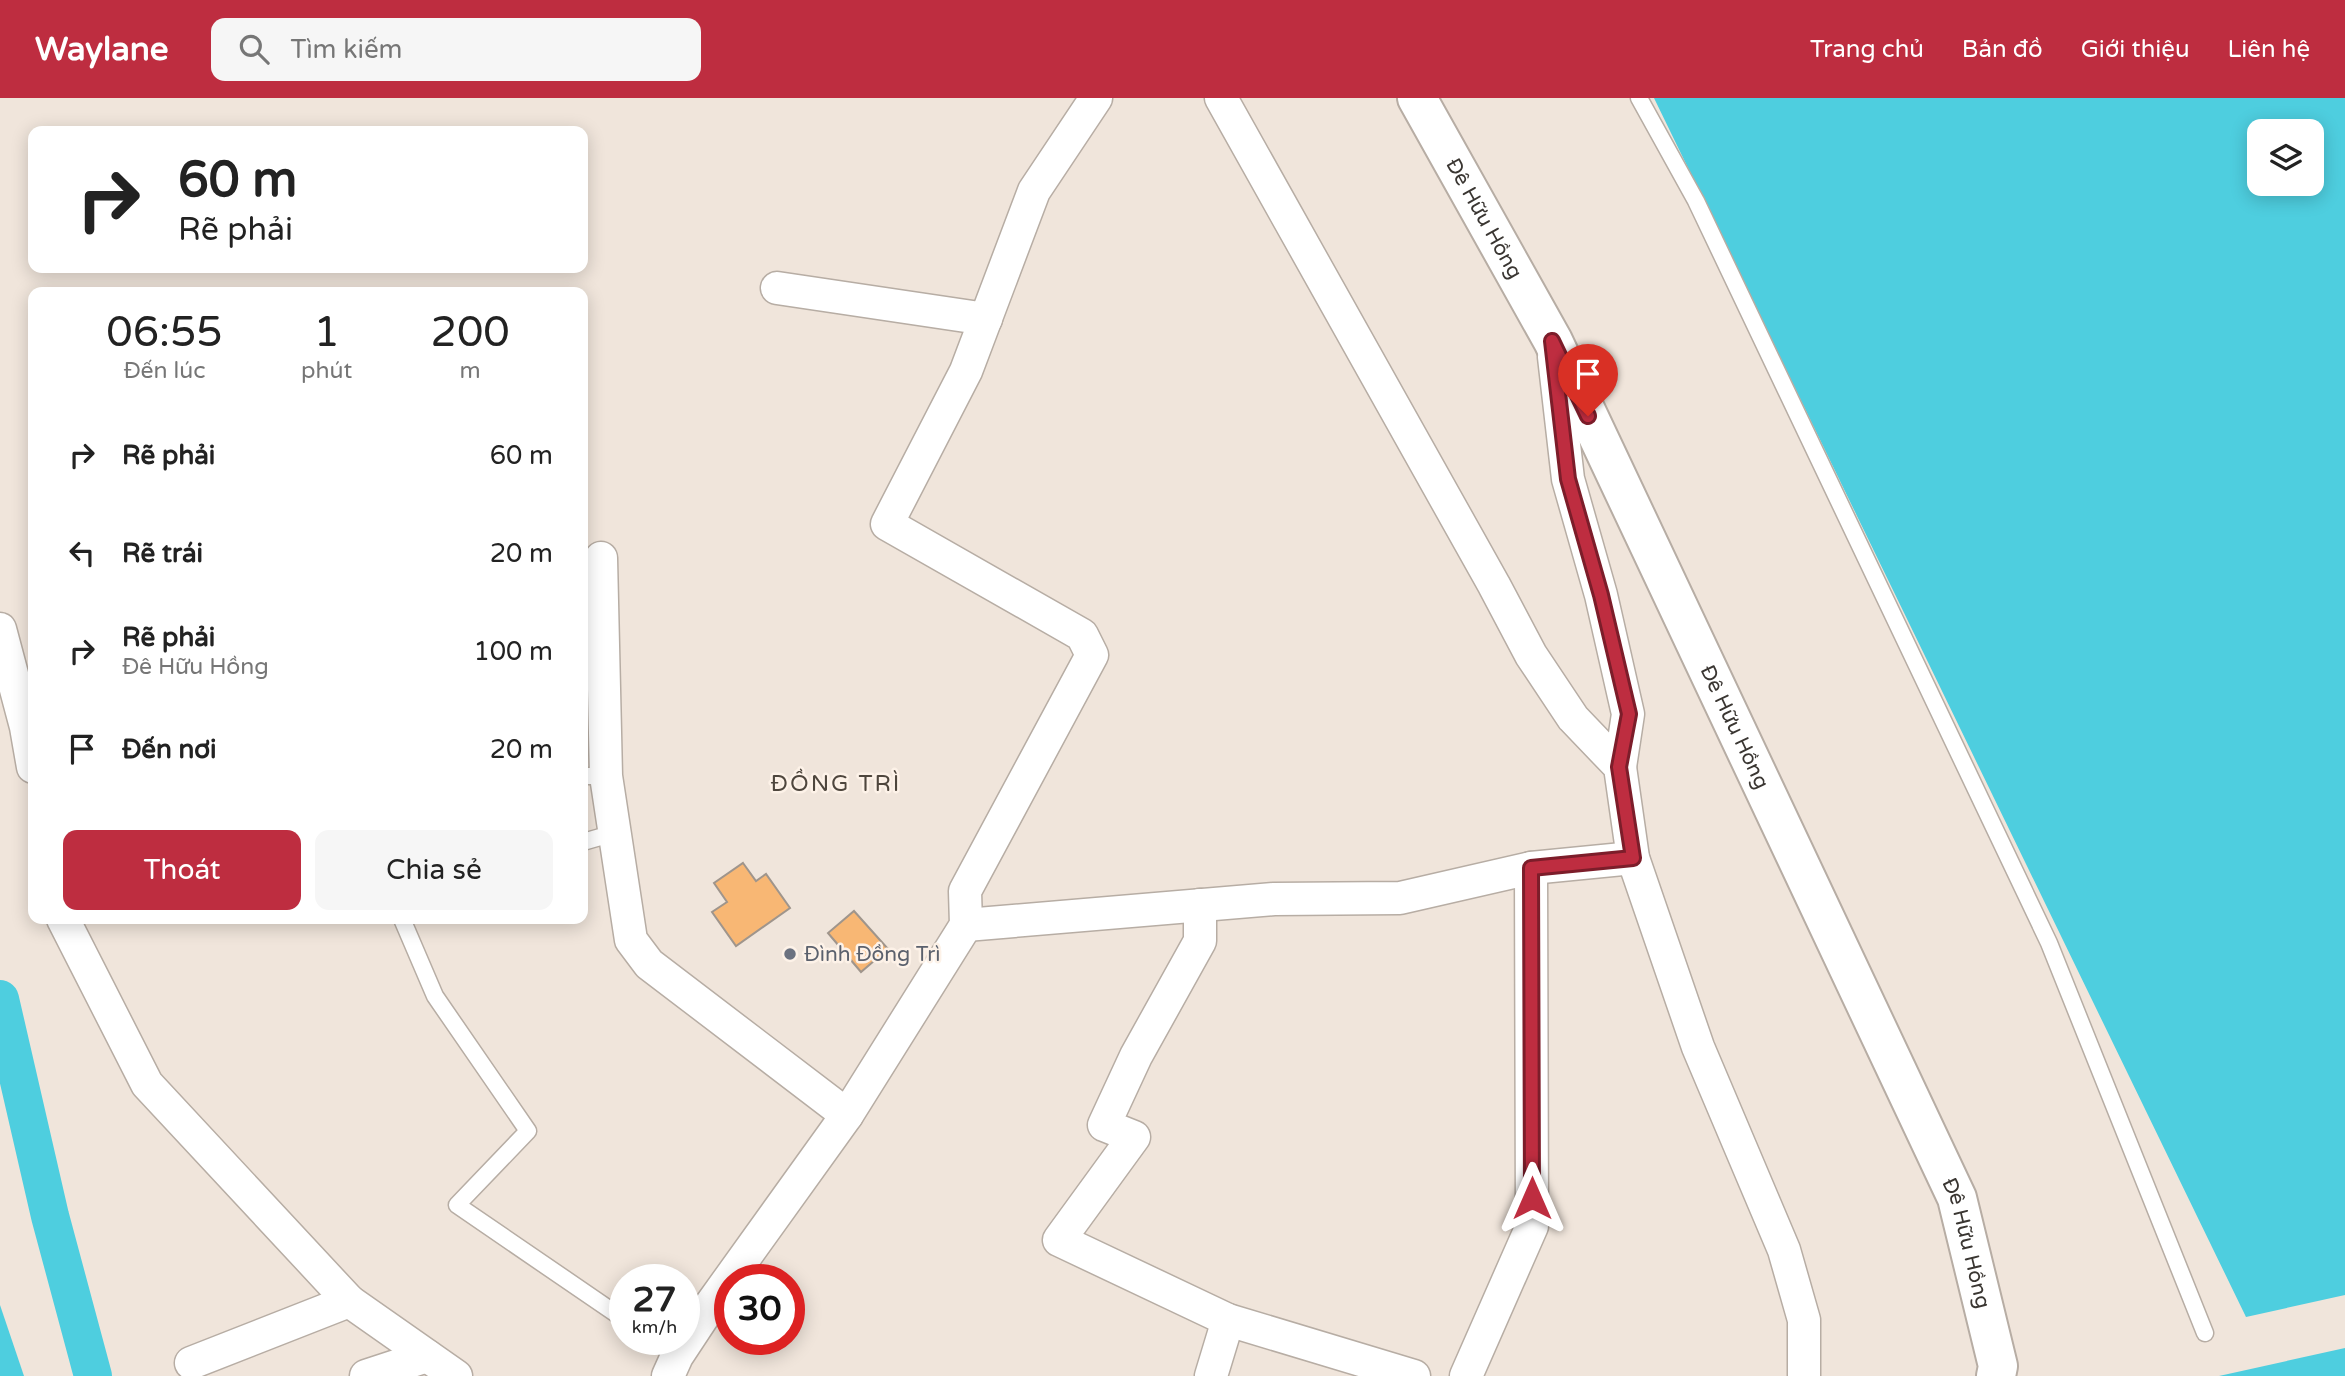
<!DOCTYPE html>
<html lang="vi">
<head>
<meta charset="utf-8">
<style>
	body { margin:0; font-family:"Varela Round",sans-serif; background:#f6f6f6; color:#222; height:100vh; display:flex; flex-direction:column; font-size:26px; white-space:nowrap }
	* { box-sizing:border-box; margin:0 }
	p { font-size:23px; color:#767676 }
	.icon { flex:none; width:38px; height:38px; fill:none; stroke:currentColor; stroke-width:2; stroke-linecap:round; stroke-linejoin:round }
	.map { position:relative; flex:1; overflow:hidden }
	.details { position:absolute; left:28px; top:189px; width:560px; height:637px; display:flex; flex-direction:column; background:#fff; border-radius:14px; box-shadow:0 4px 18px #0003 }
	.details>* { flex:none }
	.banner { position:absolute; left:28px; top:28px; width:560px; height:147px; border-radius:14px; box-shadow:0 4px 18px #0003; background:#fff; color:#222; overflow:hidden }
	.controls { position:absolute; left:2247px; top:21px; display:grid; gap:14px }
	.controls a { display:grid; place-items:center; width:77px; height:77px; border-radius:14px; background:#fff; box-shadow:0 4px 18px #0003; font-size:35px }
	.speed { position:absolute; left:609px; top:1166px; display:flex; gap:14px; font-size:35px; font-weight:700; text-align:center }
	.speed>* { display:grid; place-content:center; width:91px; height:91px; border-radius:50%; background:#fff; box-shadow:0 4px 18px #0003; line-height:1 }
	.speed small { font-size:18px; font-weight:400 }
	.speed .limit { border:10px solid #d22; background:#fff; color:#111 }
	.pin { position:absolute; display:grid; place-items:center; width:60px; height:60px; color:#fff; margin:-72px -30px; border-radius:50% 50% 50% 0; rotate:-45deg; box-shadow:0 0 7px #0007 }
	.pin .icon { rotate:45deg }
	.me { position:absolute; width:77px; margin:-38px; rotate:0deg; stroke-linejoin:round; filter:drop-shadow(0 0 5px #0008) }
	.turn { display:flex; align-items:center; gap:24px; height:147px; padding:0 35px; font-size:32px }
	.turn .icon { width:91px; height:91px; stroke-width:2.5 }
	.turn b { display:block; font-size:49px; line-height:60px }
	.eta { display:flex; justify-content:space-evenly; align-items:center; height:119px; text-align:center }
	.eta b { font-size:42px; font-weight:600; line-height:49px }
	.button { display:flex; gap:14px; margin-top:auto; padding:14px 35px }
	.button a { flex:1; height:80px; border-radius:14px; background:#be2d40; color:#fff; font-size:28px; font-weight:600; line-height:80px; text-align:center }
	.button a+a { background:#f6f6f6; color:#222 }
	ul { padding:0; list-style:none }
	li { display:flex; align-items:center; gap:21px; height:98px; padding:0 35px }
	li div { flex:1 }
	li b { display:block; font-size:26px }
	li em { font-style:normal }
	header { display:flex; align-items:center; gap:42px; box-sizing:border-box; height:98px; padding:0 35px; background:#be2d40; color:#fff }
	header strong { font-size:33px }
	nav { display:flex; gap:38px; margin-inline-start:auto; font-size:24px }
	.search { width:490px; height:63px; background:#f6f6f6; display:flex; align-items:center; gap:18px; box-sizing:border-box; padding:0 24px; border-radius:14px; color:#767676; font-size:26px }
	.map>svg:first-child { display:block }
</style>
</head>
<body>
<header>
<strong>Waylane</strong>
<div class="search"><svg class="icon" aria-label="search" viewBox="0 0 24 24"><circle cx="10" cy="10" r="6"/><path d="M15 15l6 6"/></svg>Tìm kiếm</div>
<nav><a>Trang chủ</a><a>Bản đồ</a><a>Giới thiệu</a><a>Liên hệ</a></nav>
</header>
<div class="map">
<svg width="2345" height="1278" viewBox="0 0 2345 1278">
	<rect width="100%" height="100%" fill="#f0e5db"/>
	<g fill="#4ecedf" fill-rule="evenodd">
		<path d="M1654,0H2345V1197L2246,1219ZM2259,33H2312V86H2259Z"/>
		<path d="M0,1207L24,1278H0Z"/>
		<path d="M2345,1250V1278H2219Z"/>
	</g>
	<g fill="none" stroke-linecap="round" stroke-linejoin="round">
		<path stroke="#4ecedf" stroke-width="38" d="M0,901L50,1118L93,1278"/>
	</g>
	<g fill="#f8b774" stroke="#9f958c" stroke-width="2">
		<path d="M743,765L756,783L766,776L790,810L736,848L712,814L727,804L714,785Z"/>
		<path d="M854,813L888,851L861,874L828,835Z"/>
	</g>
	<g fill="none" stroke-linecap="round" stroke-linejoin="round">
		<g stroke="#b7ada4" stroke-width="19">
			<g id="service">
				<path d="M1639,0L1696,103L2049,845L2205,1235"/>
				<path d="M583,678H606"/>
				<path d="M583,744L614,735"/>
				<path d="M402,821L435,898L528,1033L457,1107L625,1222"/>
				<path d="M652,1241L677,1258"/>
			</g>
		</g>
		<g stroke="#b7ada4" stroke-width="35">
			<g id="minor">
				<path d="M1221,0L1494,487L1531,557L1573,620L1620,669L1633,760L1698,949L1784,1152L1804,1222V1278"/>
				<path d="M777,190L986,221"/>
				<path d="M1554,259L1568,381L1601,497L1628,616L1620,669"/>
				<path d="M601,460L606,678L631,842L649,866L847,1017"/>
				<path d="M0,531L26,629L33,669"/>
				<path d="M1200,807V843L1136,958L1104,1027L1134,1039L1059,1142L1228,1222L1414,1278"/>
				<path d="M63,821L147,986L349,1203L456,1278"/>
				<path d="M966,827L1274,801L1400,800L1531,770L1633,760"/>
				<path d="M191,1265L349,1203"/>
				<path d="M366,1278L427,1258"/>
				<path d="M668,1278L677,1258L712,1205L847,1017L966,827L965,793L1092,557L1082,537L887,426L966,273L1034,93L1096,0"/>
				<path d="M1211,1278L1228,1222"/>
				<path d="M1466,1278L1532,1128L1531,770"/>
			</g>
		</g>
		<g stroke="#b7ada4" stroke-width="42">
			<g id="primary">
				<path id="s1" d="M1417,0L1553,243L1957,1100L1998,1268L1996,1278"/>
			</g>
		</g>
		<use href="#service" stroke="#fff" stroke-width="16"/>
		<use href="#minor" stroke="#fff" stroke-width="32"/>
		<use href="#primary" stroke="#fff" stroke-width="38"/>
	</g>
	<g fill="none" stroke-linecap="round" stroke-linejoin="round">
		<g stroke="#7c1d2a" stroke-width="18">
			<path id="route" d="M1532,1100L1531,770L1633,760L1619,669L1629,616L1601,497L1568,381L1552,243L1588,318"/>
		</g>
		<use href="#route" stroke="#be2d40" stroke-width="12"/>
	</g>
	<circle fill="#6b7280" stroke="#fdf2e8" stroke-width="2.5" cx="790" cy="856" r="7"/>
	<g text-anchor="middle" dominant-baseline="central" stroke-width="5" stroke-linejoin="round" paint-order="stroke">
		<g font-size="21" fill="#3a3632" stroke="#fdf2e8">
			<text stroke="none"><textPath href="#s1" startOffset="138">Đê Hữu Hồng</textPath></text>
			<text stroke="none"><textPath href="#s1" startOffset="705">Đê Hữu Hồng</textPath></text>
			<text stroke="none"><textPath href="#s1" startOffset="1272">Đê Hữu Hồng</textPath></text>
		</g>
		<g font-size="21" fill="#5b616d" stroke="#fdf2e8" text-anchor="start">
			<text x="804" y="856">Đình Đồng Trì</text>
		</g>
		<g font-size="23" letter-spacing="2" fill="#4e463d" stroke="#fdf2e8">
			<text x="836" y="686">ĐỒNG TRÌ</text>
		</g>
	</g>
</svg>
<div class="controls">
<a><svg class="icon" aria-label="layers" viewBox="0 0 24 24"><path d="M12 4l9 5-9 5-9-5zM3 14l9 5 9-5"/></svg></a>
</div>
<div class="speed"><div>27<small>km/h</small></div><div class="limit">30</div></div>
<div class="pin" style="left:1588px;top:318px;background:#d93025"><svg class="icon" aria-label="arrive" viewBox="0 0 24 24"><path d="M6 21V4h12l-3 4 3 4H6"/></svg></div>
<svg class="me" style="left:1532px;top:1100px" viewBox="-20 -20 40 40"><path d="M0-17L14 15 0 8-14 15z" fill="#be2d40" stroke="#fff" stroke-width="4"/></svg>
<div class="banner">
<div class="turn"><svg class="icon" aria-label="right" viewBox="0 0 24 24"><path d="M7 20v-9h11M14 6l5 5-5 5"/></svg><div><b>60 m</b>Rẽ phải</div></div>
</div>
<section class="details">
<div class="eta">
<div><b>06:55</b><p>Đến lúc</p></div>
<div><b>1</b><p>phút</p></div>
<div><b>200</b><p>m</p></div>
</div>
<ul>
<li><svg class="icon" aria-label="right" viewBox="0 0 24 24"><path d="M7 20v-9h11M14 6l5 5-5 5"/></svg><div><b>Rẽ phải</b></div><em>60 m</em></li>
<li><svg class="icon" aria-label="left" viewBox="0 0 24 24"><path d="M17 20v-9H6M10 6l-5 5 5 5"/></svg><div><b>Rẽ trái</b></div><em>20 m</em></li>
<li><svg class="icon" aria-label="right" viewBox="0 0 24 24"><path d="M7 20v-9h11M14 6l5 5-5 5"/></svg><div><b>Rẽ phải</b><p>Đê Hữu Hồng</p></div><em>100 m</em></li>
<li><svg class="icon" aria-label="arrive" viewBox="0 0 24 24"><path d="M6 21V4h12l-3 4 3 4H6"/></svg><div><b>Đến nơi</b></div><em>20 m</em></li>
</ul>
<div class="button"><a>Thoát</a><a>Chia sẻ</a></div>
</section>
</div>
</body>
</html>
